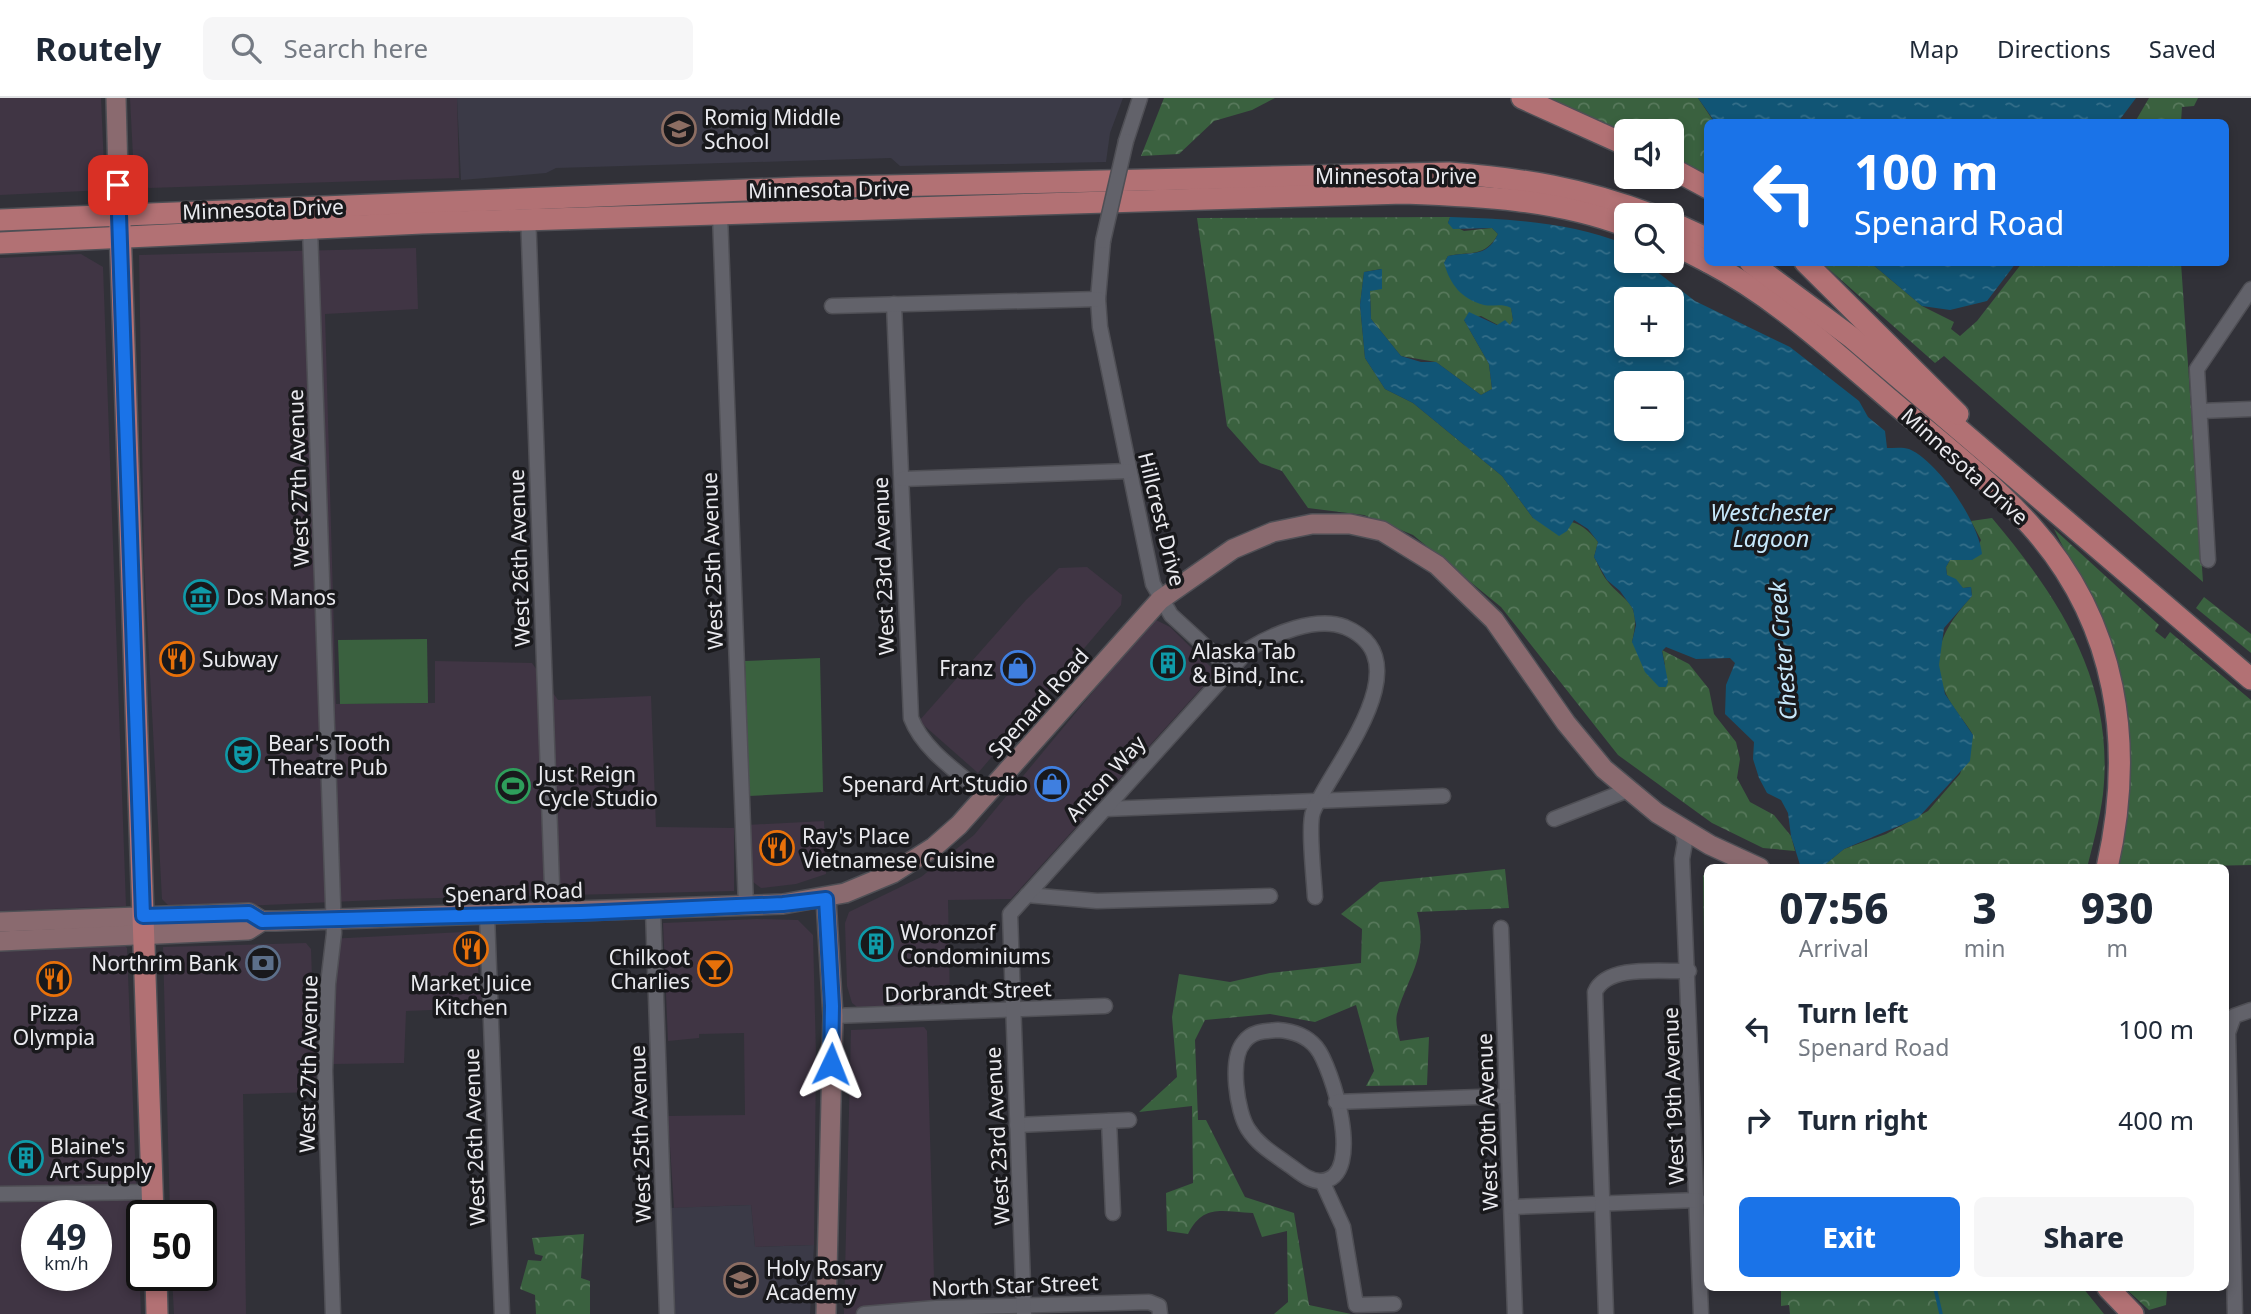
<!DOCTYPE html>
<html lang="en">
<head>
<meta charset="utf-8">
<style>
	body { margin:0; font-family:"Noto Sans",sans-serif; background:#f6f6f7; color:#1f2937; height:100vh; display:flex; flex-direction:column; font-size:26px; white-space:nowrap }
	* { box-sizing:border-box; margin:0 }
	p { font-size:23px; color:#747a83 }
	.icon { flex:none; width:38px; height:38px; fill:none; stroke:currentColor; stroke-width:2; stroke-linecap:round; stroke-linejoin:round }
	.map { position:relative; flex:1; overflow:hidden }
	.sheet { position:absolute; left:1704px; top:766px; width:525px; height:427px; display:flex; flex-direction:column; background:#fff; border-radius:10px; box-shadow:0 4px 10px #0003 }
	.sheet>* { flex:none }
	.guide { position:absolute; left:1704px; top:21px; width:525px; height:147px; border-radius:10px; box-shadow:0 4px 10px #0003; background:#1a73e8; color:#fff; overflow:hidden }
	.tools { position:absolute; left:1614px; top:21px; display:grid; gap:14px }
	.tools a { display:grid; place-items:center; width:70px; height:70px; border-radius:10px; background:#fff; box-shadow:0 4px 10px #0003; font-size:35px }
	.speed { position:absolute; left:21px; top:1102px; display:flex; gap:14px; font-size:35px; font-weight:700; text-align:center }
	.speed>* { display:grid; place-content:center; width:91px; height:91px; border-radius:50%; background:#fff; box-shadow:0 4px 10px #0003; line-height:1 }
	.speed small { font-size:18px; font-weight:400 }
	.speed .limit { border:4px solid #111; border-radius:10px; background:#fff; color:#111 }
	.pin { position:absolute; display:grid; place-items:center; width:60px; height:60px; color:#fff; margin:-30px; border-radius:14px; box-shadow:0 4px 10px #0006 }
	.me { position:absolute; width:77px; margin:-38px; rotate:2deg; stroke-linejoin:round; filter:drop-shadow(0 0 5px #0008) }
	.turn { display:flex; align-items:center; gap:24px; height:147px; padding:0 35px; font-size:32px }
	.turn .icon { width:91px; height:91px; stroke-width:2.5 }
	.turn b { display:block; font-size:49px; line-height:60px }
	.eta { display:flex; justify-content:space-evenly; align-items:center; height:119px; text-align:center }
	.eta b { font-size:42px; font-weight:800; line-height:49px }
	.primary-button { display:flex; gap:14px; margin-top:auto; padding:14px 35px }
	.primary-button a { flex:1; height:80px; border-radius:10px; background:#1a73e8; color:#fff; font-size:28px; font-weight:800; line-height:80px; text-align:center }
	.primary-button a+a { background:#f6f6f7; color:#1f2937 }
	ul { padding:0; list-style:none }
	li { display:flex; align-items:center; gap:21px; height:91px; padding:0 35px }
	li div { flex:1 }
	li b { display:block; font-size:26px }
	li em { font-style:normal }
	header { display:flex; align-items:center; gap:42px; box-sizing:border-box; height:98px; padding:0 35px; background:#fff; border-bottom:2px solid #e0e1e3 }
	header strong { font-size:33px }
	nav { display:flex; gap:38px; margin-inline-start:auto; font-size:24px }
	.search { width:490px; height:63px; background:#f6f6f7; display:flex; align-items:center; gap:18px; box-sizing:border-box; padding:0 24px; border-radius:10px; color:#747a83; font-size:26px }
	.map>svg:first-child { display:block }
</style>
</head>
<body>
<header>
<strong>Routely</strong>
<div class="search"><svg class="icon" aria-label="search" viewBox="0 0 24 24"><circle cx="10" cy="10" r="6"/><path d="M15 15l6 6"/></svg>Search here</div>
<nav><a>Map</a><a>Directions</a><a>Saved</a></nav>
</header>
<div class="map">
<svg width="2251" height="1216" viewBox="0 0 2251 1216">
	<defs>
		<pattern id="forest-crowns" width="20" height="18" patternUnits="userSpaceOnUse" patternTransform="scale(1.75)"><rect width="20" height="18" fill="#3a613f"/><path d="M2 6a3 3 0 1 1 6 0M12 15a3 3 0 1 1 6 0" fill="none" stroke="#57785b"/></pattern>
		<pattern id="water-ripples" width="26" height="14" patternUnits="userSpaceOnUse" patternTransform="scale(1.75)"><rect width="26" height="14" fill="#115575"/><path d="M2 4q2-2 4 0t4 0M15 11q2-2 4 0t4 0" fill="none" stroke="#346e89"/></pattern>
	</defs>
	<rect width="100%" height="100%" fill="#313138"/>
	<g fill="#403544" fill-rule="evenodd">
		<path d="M0,0H101L105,92L0,97Z"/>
		<path d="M130,0H457L459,80L149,90L141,86L134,78Z"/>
		<path d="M416,150L418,211L325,216L336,606L435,605V563L532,565L558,602L651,598L656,729L734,730V793L399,801L172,811L162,801L144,464L139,157Z"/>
		<path d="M81,156L103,169L126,808L0,813V160Z"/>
		<path d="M1087,469L1122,497L1121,507L978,675L919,623L1026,502L1059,470Z"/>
		<path d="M1156,522L1170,529L1216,574L1011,801L948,802L950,905L857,909L852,905L847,888L845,825L849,814L921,779L974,737L1117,565Z"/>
		<path d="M824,723L826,776L796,786L761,790L749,781L747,727Z"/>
		<path d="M757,821L798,822L813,837L816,957L814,1147L755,1149L751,1107L674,1110L668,1018L745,1017L744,935L699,936V940L668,943L663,825Z"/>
		<path d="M463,834L475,840L482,910L406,913L404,965L333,966L328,841Z"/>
		<path d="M121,844L127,850L141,1216H0V849ZM37,1118H96V1178H37Z"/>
		<path d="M306,845L311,851L316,994L243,996L246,1216H174L172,1178H201V1118H170L163,849Z"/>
		<path d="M924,929L927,933L935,1216H844L851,932Z"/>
	</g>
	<g fill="#3b3a47">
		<path d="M457,0H1123L1110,35L1106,64L900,68L891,60L792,63L556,70L546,75L461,82Z"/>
		<path d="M751,1107L755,1149L814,1147L810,1216H672L668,1110Z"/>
	</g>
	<g fill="#3a613f">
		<path d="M427,541L428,605L340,606L338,542Z"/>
		<path d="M820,560L823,694L749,698L745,563Z"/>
	</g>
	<g fill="url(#forest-crowns)">
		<path d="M1164,0H1275L1252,12L1214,23L1179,56L1141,58Z"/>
		<path d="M1543,0H1698L1714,24H1708V82L1671,62V33H1626V40Z"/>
		<path d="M2149,0H2198L2194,8L2182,9L2181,24H2135Z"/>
		<path d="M1450,119L1448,125L1464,133L1492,130L1498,136C1485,160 1470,153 1448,158L1444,165L1485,207L1502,206L1511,209L1513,222L1510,227H1498L1481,218L1464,222L1489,266L1492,291L1481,297L1436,264L1401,258L1371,221L1370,193L1380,182L1381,171L1364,174L1360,207L1365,260L1385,291L1413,305L1502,378L1533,420C1564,423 1578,418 1598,444L1594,459C1598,466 1601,474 1605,480C1625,507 1642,501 1632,544L1665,567L1662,552L1689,566L1709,591L1714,616L1736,644L1740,661L1737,680L1750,704L1774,717L1791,738L1795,753L1763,750L1712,725L1618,657L1501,509L1413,437L1364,417L1308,410L1282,373L1260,365L1227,328L1197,120Z"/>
		<path d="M1822,165H1871L1922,208L1954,224L1951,231L1960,238L1977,223L2022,165H2181L2203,484L1944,258L1935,265Z"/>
		<path d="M1992,420C2060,501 2115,585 2103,696C2100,721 2093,746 2087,770H1821L1844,751L1886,736L1928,713L1960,676L1973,637C1965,623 1953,611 1946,596C1927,556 1946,527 1972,498L1971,489L1963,490L1947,477L1946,469L1950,462H1972L1981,442L1971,423Z"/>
		<path d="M2054,431L2159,527L2155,533L2165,541L2170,534L2251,602V767L2115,770C2121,730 2130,688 2130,648C2128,571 2088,498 2054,431Z"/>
		<path d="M2204,499L2251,536V555L2196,510Z"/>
		<path d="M1505,771L1509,810L1417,814C1429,859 1408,877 1397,916C1395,924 1398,935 1400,943L1429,939L1427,987L1366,988L1374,973L1356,907L1315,924L1270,916L1205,922L1195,942L1198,1022H1206L1245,1099L1294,1115L1309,1207L1351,1216H1274L1288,1204L1287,1133L1262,1139L1253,1115C1222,1114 1204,1105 1188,1136L1167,1133L1166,1095L1193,1085L1192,1008L1139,1014L1177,979L1172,919L1179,876L1230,884L1270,875L1361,865L1362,831L1341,816L1380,784Z"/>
		<path d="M1703,777L1708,779L1707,1051Z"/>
		<path d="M584,1136L581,1180L590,1183V1216H536L535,1197L520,1191L528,1162L541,1163L543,1158L535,1156L532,1140Z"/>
		<path d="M1781,1190H2083L2104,1216H1790L1789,1207L1781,1208Z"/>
		<path d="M2125,1190H2164L2167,1192L2166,1207L2149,1212Z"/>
	</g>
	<g fill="url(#water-ripples)" fill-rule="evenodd">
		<path d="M1698,0H2136L2118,24H1715Z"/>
		<path d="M1450,119C1510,121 1569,124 1625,146L1626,163H1643L1695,203L1790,249L1859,303L1868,319L1885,333L1887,350C1894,350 1903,349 1909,351C1939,364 1979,425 1982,456L1972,462H1950L1946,469L1947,477L1956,481L1963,490L1971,489L1972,498L1944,530L1939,567L1945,596L1973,637L1970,663L1918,720L1844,751L1821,770H1801L1791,738L1788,715L1781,702L1767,695L1759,680L1753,661L1754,644L1725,616L1726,587L1735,565L1730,560L1696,561L1666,549L1662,553L1668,584L1666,589H1659L1645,574L1632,544L1636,527L1633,511L1620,493L1607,482L1594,459L1598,444L1588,431L1574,422L1567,433L1559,438L1533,420L1502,378L1413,305L1385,291L1365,260L1360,207L1364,174L1382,171V191L1370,193L1371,221L1401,258L1421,264H1436L1481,297L1492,291L1489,266L1464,222L1469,214L1497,227L1505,222L1510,227L1513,222L1511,210C1501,205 1493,209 1484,207C1461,201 1450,186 1444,165L1448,158C1470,153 1486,161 1498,136L1492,130L1453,131L1448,125ZM1626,201H1671V247H1626ZM1626,285H1671V331H1626Z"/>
		<path d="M1871,165H2016L1987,203L1950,212L1922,208Z"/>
	</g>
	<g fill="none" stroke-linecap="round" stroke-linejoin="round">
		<path stroke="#115575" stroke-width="3.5" d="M1935,1190L1941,1216"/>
		<g stroke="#4f4f55" stroke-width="17">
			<g id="street">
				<path d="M1126,43L1140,0"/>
				<path d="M528,114L553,816"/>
				<path d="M720,117L746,808"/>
				<path d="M310,130L334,835L328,886L325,973L333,1216"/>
				<path d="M1103,143L1098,201L1100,229L1153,486L1171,517L1230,571"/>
				<path d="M894,206L911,620C923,652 959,675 985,697"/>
				<path d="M832,208L1098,201"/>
				<path d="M2201,313L2251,311"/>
				<path d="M902,381L1128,373"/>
				<path d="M2208,462L2197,271L2251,191"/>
				<path d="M1105,711L1443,698"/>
				<path d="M1554,721L1628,692"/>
				<path d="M1681,730L1685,744L1682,761L1701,1216"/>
				<path d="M1027,797L1097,803L1270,798"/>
				<path d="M653,812L667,1216"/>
				<path d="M487,818L502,1216"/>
				<path d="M1501,830L1515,1216"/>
				<path d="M833,918L1105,908"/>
				<path d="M1278,932C1293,933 1306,937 1316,949C1332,968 1366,1079 1322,1083C1309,1084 1298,1073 1289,1067C1274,1056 1258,1047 1248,1031C1237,1014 1229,961 1244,944C1252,933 1265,933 1278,932Z"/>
				<path d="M1336,1004L1507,998"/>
				<path d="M1109,1023L1113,1115"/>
				<path d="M1017,1027L1129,1022"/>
				<path d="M1322,1083L1343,1129L1356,1207L1394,1206"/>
				<path d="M0,1096L153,1094"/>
				<path d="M1512,1109L1698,1102"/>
				<path d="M864,1216L936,1210L1149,1204L1159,1208L1160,1216"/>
				<path d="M1024,1216L1010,816L1249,551C1273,536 1316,518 1345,529C1426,563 1330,670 1313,714C1308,727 1314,781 1315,799"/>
				<path d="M1606,1216L1595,894C1607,866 1662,874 1689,873"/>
				<path d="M2235,1216L2228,935L2234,918L2251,912"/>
			</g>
		</g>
		<g stroke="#4f4f55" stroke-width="22">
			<g id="secondary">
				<path d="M116,0L119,115"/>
				<path d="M826,801L833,918L826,1216"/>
				<path d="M0,824L249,815L262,823"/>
				<path d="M0,843L248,832L262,823H276L783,806L845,795L893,775L934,749L959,727L1160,502L1233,451L1273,434L1312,426H1350L1382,433L1437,467L1494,522L1566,625L1604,671L1657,715L1710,747L1760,770"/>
			</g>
		</g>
		<g stroke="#4f4f55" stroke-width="24">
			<g id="primary">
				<path d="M1522,0L1626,47"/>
				<path d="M1671,70L1708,90"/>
				<path d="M0,122L798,90L1449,75C1526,81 1580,90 1653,117"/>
				<path d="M1671,124L1708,141"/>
				<path d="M120,127L153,1118"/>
				<path d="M0,145L422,125L1404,95C1479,98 1555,101 1626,128"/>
				<path d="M1671,145L1708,164"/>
				<path d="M1708,164C1777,200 1835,255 1894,305C1940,344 1990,382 2031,428C2118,525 2135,647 2107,770"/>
				<path d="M1750,164L1851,239L2251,581"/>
				<path d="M1805,164L1958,316"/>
				<path d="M156,1178L157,1216"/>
				<path d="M2108,1190L2133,1216"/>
			</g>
		</g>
		<use href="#street" stroke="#62626a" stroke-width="14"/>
		<use href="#secondary" stroke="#8a6a6f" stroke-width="19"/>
		<use href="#primary" stroke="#b27174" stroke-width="21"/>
		<g stroke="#4f4f55" stroke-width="17" stroke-linecap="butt">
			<path id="street-bridge" d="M1103,143L1126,43"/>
		</g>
		<use href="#street-bridge" stroke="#62626a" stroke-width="14"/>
	</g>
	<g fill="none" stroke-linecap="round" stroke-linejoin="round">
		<g stroke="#114b97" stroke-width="18">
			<path id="route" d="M118,87L143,818L249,815L262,823L581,815L783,806L826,801L832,908L831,966"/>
		</g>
		<use href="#route" stroke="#1a73e8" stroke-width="12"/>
	</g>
	<defs>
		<g id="school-ring" transform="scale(1.75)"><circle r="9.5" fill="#19191c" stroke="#8d6e63" stroke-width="1.5"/><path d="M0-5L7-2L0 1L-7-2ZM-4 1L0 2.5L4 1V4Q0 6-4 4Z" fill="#8d6e63"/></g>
		<g id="museum-ring" transform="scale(1.75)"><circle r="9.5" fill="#19191c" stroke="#0f9aa8" stroke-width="1.5"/><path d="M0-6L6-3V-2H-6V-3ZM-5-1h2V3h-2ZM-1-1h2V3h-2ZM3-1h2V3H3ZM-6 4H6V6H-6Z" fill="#0f9aa8"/></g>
		<g id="restaurant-ring" transform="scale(1.75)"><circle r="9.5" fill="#19191c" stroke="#e8710a" stroke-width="1.5"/><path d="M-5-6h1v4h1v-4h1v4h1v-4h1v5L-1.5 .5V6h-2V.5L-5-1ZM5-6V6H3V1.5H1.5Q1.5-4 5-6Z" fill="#e8710a"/></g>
		<g id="building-ring" transform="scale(1.75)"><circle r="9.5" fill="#19191c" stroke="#0f9aa8" stroke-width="1.5"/><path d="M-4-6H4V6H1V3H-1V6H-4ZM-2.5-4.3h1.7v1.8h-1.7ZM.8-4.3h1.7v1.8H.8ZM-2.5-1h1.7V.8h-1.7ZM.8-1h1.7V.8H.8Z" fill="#0f9aa8"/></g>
		<g id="shop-ring" transform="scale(1.75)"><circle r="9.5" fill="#19191c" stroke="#3f7fe0" stroke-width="1.5"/><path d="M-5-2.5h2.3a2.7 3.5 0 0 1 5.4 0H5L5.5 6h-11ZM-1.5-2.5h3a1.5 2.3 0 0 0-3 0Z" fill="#3f7fe0"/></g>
		<g id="theatre-ring" transform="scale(1.75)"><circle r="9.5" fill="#19191c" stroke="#0f9aa8" stroke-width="1.5"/><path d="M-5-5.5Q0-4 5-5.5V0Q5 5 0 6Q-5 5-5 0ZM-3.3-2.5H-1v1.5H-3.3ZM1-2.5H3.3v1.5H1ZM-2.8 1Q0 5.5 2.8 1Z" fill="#0f9aa8"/></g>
		<g id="stadium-ring" transform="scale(1.75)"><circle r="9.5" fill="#19191c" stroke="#2e9e5b" stroke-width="1.5"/><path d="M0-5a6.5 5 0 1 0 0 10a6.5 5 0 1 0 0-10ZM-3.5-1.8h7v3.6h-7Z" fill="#2e9e5b"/></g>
		<g id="bank-ring" transform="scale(1.75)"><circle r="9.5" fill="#19191c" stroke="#5c6f8a" stroke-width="1.5"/><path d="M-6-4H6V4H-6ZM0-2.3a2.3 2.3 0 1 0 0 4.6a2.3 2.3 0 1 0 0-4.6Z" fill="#5c6f8a"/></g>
		<g id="bar-ring" transform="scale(1.75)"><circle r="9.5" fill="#19191c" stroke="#e8710a" stroke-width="1.5"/><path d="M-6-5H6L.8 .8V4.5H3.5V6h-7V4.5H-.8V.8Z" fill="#e8710a"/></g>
	</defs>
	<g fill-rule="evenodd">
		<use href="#school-ring" x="679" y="31"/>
		<use href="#museum-ring" x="201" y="499"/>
		<use href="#restaurant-ring" x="177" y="561"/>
		<use href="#building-ring" x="1168" y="565"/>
		<use href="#shop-ring" x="1018" y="570"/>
		<use href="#theatre-ring" x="243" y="657"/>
		<use href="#shop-ring" x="1052" y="686"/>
		<use href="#stadium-ring" x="513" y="688"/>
		<use href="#restaurant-ring" x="777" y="750"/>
		<use href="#building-ring" x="876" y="846"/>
		<use href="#restaurant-ring" x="471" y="851"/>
		<use href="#bank-ring" x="263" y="865"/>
		<use href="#bar-ring" x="715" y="871"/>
		<use href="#restaurant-ring" x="54" y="881"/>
		<use href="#building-ring" x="26" y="1060"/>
		<use href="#school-ring" x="741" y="1182"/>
	</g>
	<g text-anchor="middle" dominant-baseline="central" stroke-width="7" stroke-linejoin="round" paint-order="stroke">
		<g font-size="21" fill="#eaeaef" stroke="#19191c" text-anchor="start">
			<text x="704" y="19">Romig Middle<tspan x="704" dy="24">School</tspan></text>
			<text x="226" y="499">Dos Manos</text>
			<text x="1192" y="553">Alaska Tab<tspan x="1192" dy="24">&amp; Bind, Inc.</tspan></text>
			<text x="202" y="561">Subway</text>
			<text x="993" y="570" text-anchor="end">Franz</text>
			<text x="268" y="645">Bear's Tooth<tspan x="268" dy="24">Theatre Pub</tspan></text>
			<text x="538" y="676">Just Reign<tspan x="538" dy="24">Cycle Studio</tspan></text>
			<text x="1028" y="686" text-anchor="end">Spenard Art Studio</text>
			<text x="802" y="738">Ray's Place<tspan x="802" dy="24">Vietnamese Cuisine</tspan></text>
			<text x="900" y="834">Woronzof<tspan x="900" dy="24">Condominiums</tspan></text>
			<text x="690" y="859" text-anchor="end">Chilkoot<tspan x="690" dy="24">Charlies</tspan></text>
			<text x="238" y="865" text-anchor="end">Northrim Bank</text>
			<text x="471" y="885" text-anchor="middle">Market Juice<tspan x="471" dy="24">Kitchen</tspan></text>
			<text x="54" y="915" text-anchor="middle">Pizza<tspan x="54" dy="24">Olympia</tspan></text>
			<text x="50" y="1048">Blaine's<tspan x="50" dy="24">Art Supply</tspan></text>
			<text x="766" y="1170">Holy Rosary<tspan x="766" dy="24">Academy</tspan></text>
		</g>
		<g font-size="21" fill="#eaeaef" stroke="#19191c">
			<text x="1396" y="78">Minnesota Drive</text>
			<text transform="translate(829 91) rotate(-1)">Minnesota Drive</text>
			<text transform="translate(263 111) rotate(-2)">Minnesota Drive</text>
			<text transform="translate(1965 368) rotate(42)">Minnesota Drive</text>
			<text transform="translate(298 380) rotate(-92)">West 27th Avenue</text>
			<text transform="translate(1162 421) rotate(76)">Hillcrest Drive</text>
			<text transform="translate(519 460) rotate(-92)">West 26th Avenue</text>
			<text transform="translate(712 463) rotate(-92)">West 25th Avenue</text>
			<text transform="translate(883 468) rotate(-92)">West 23rd Avenue</text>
			<text transform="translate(1038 605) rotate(-48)">Spenard Road</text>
			<text transform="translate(1105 680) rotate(-48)">Anton Way</text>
			<text transform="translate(514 794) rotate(-2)">Spenard Road</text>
			<text transform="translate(968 893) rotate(-2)">Dorbrandt Street</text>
			<text transform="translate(308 966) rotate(-89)">West 27th Avenue</text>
			<text transform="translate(1673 998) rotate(-92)">West 19th Avenue</text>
			<text transform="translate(1487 1024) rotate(-92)">West 20th Avenue</text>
			<text transform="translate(640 1036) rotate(-92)">West 25th Avenue</text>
			<text transform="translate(997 1038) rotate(-93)">West 23rd Avenue</text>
			<text transform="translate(474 1039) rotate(-92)">West 26th Avenue</text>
			<text transform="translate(1015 1187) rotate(-2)">North Star Street</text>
		</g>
		<g font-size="23" font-style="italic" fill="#c6e8fc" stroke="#19191c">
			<text x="1771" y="414">Westchester<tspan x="1771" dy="26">Lagoon</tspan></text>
			<text transform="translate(1782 553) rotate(-95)">Chester Creek</text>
		</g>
	</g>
</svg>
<div class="tools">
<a><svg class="icon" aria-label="sound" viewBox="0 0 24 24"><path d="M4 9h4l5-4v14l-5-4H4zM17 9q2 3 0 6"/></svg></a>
<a><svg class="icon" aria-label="search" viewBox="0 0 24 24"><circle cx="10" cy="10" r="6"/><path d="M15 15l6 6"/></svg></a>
<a>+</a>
<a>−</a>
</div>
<div class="speed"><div>49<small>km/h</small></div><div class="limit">50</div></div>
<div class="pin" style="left:118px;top:87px;background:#d93025"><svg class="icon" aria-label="arrive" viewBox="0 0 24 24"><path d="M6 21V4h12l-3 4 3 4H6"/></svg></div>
<svg class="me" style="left:831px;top:966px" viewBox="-20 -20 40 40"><path d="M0-17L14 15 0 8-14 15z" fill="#1a73e8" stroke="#fff" stroke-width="4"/></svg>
<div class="guide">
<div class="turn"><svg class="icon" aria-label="left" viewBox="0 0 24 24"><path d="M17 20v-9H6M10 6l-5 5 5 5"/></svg><div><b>100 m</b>Spenard Road</div></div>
</div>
<section class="sheet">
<div class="eta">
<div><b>07:56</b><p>Arrival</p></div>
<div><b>3</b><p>min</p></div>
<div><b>930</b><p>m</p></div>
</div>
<ul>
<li><svg class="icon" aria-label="left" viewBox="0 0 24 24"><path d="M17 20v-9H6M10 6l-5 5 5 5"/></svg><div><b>Turn left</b><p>Spenard Road</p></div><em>100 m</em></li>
<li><svg class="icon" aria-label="right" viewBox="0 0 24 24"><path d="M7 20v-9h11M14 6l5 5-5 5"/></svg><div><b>Turn right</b></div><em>400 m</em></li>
</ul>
<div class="primary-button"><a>Exit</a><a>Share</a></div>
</section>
</div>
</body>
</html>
